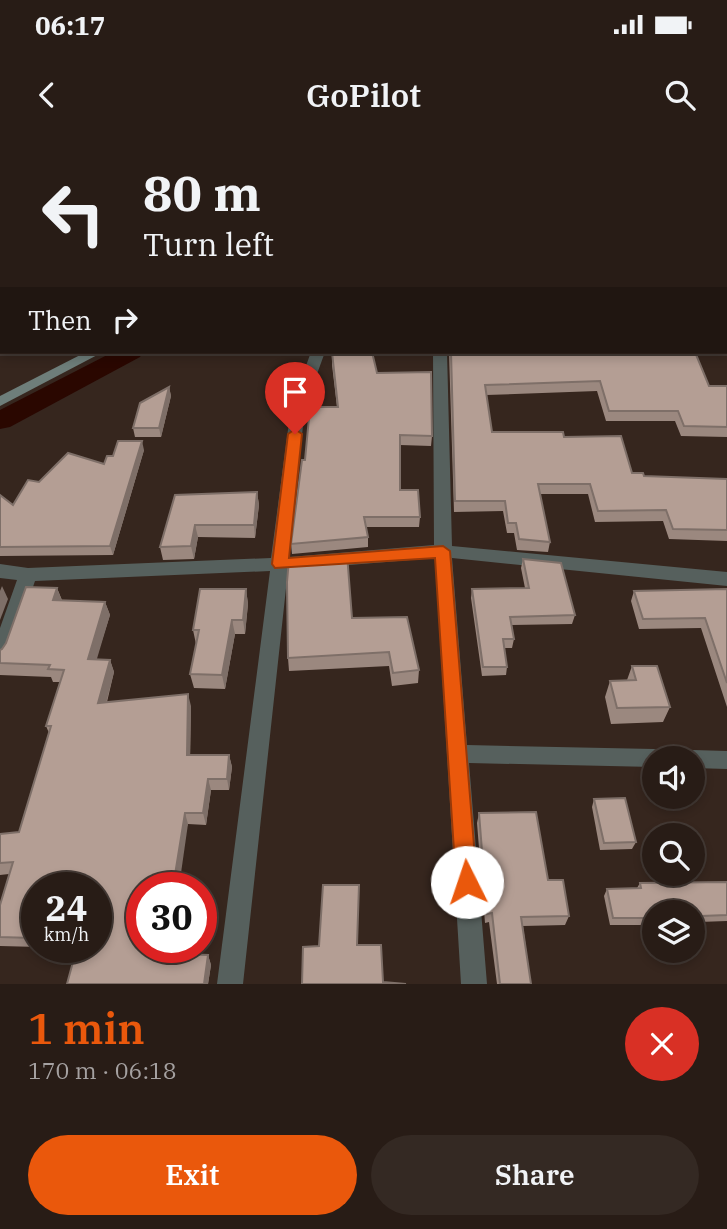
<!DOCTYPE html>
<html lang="en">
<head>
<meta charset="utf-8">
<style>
	body { margin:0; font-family:"IBM Plex Serif",serif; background:#342923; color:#f1f3f6; height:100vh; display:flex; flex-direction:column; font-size:26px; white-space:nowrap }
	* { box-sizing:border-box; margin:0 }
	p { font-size:23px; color:#a5a1a1 }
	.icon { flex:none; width:38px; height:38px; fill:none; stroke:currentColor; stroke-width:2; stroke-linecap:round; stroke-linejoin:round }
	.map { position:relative; height:844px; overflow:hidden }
	.side { display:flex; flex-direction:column; background:#281c16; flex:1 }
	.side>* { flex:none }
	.guide { position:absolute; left:0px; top:0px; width:728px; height:214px; box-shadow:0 4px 10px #0003,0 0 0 2px #443a35; background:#281c16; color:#f1f3f6; overflow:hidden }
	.tools { position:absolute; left:642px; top:606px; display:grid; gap:14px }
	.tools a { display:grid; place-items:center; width:63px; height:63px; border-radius:50%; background:#281c16; box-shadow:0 4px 10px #0003,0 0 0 2px #443a35; font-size:35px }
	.speed { position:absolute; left:21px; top:732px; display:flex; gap:14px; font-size:35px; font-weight:700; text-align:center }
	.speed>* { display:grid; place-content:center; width:91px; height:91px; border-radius:50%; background:#281c16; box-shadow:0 4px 10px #0003,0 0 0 2px #443a35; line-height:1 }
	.speed small { font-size:18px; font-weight:400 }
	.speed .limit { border:10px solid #d22; background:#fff; color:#111 }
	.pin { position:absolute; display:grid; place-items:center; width:60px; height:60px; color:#fff; margin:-72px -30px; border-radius:50% 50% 50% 0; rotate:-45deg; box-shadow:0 0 7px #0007 }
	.pin .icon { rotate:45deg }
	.me { position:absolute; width:77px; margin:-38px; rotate:356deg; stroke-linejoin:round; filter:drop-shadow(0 0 5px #0008) }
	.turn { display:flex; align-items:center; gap:24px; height:147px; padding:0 28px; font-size:32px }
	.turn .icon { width:91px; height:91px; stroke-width:2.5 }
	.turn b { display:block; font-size:49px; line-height:60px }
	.then { display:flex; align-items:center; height:66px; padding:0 28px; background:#0003; gap:14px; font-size:26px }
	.round { display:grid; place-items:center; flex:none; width:74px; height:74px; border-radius:37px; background:#342923 }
	.head { display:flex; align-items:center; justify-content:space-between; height:119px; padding:0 28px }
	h1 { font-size:42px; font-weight:600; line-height:52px; color:#ea580c }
	.primary-button { display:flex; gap:14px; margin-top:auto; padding:14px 28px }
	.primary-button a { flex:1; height:80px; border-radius:42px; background:#ea580c; color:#fff; font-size:28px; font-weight:600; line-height:80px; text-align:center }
	.primary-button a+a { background:#342923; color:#f1f3f6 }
	.status { display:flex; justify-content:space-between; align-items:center; height:49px; padding:0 35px; background:#281c16; direction:ltr }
	.status svg { height:19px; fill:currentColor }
	header { display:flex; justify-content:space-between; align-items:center; height:91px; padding:0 28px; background:#281c16; font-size:32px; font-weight:600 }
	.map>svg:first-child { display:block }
</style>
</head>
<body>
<div class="status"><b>06:17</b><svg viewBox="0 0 49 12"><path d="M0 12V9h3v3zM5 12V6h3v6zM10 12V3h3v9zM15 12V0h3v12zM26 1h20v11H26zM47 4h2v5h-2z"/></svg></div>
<header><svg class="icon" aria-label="back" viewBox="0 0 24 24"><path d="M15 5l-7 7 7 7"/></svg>GoPilot<svg class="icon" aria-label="search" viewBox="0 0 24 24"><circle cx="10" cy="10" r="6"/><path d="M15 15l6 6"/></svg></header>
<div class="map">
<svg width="727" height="844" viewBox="0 0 727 844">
	<rect width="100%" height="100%" fill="#36261e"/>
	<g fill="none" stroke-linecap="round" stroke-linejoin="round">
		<g fill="#2a0700" fill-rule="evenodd">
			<rect x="290" y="0" width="18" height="2"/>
			<path d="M113,212H143L140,217L10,287L0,289V270Z"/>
		</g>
		<g fill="#56605d" fill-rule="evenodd">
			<path d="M596,0H606L607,2H597Z"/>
			<path d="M311,212H325L305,267L289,417L434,405L433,212H447L452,406L727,432V446L452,418L467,605L654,609L661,611L664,618H654V627L469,623L487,844H461L435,418L288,430L243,844H217L270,431L35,441L10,514L7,519L0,522V488L17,440L0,438V424L28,428L271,418L291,267Z"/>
			<path d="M693,610L727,611V629L693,628V618H683L686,612Z"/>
		</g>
		<g fill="#6e7e7a" fill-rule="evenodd">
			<rect x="273" y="0" width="10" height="2"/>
			<path d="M86,212H103L0,266V256Z"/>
		</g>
	</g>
	<g fill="#9b887f">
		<rect x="363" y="0" width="189" height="2"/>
		<path d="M626,0H727V206L726,2H628Z"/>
		<path d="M332,212L377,233L432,296L431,306L400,305V350L420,377L419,387H366L368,397V407L292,414L291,404L305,320L337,267L332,225Z"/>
		<path d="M449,212H695L709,246H727V297L681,296L675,281H606L597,251L486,255L492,292L564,297L632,333L644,336L727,339V401L669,399L663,381L595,382L588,354H540L550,402L548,412L517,410L514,393H507L503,371L454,372Z"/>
		<path d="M169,247L171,256L161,297H135L133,288Z"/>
		<path d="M144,310L113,415L0,416V355L13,365L39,342L104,324L113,316Z"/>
		<path d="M257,352L259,365L255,398L198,397L194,419L163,420L160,407L175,355Z"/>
		<path d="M523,419L575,475L572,484L512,485L514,499L512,508H504L507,527L506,535L482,536L471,458L472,449L525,448L521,428Z"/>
		<path d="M57,448L62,460L105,462L110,475L96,519L110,520L114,532L107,562L191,566L190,615H229L232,627L229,650H211L206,685L188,684L142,807H188L187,815H208L211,825L208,844H67L96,747H37V807H39L0,806V765L9,734L0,735V694L19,692L49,593L46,586L60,542H53L51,537L0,535V510L2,509Z"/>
		<path d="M246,449L248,464L245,494H235L225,549L194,548L190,534L196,504L193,490Z"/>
		<path d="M727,449V567L701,488L639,489L631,461L634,451Z"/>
		<path d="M352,478L419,530L418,543L392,546L389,526L289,531L288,518Z"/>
		<path d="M632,526L670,567L663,582L611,584L605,557L610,541L627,540Z"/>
		<path d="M594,659L636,702L632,709L600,710L592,667Z"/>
		<path d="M479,673L548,740L569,776L565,785L523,786L531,844H497L489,782L485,783L477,683Z"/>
		<path d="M727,742V781L699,782L698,784L693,785V772H654V785H610L604,756L607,749L637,748L640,743Z"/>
	</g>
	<g fill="#7e6f68">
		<path d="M169,247L171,256L161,297L159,288Z"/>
		<path d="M142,301L144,310L113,415L110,406Z"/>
		<path d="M257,352L259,365L255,398L254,385Z"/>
		<path d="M195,385L198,397L194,419L191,406Z"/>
		<path d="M2,446L8,459L0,480V451Z"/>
		<path d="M57,448L62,461L53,460Z"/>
		<path d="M246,449L248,464L245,494L243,480Z"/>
		<path d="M105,462L110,475L93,532L88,519Z"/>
		<path d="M232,480L235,494L225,549L222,535Z"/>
		<path d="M110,520L114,532L103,575L98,563Z"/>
		<path d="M188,554L191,566L190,626L187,615Z"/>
		<path d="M229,615L232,627L229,650L227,639Z"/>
		<path d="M208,639L211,650L206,685L203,673Z"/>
		<path d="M185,673L188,684L179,747H173Z"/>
		<path d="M35,788L37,790V804L32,798Z"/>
		<path d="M183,807H188L186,824L182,814Z"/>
		<path d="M208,815L211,825L208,844H204Z"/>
	</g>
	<g fill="#b49e94" stroke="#7e6f68" stroke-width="2">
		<path d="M366,0H500L501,2H366Z"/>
		<path d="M636,0H727V60L726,61V2H637Z"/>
		<path d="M726,62L727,69V196H726Z"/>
		<path d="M332,212H372L377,233L431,232L432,296L400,295V350H418L420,377H364L368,397L291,404L302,320H305L310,267H338Z"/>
		<path d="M451,212H695L709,246H727V287L684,286L678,271H609L600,241L485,245L492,292H563L564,297L621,296L632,333H643L644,336L727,339V390L673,389L666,370L598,371L590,344H538L550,402L519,399L516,383H508L505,361H455Z"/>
		<path d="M169,247L159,288H133L140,263Z"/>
		<path d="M118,301H142L110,406L0,407V355L13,365L28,340L39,342L68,313L104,324L107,316H113Z"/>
		<path d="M257,352L254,385H195L191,406L160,407L175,355Z"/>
		<path d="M347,414L352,478L407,477L419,530L393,533L389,512L288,518L287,442L289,419Z"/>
		<path d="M523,419L561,423L575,475L510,477L514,499H503L507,527H483L472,449L529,448Z"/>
		<path d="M26,447L57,448L53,460L105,462L88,519L110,520L98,563L188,554L187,615H229L227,639H208L203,673H185L173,747H142V807H183L182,814L208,815L204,844H67L77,807H96V747H37V788H35L32,798L0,797V765L13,722L0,723V694L19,692L51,586H46L64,530L48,529L50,525L0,523V510L2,509L6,503Z"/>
		<path d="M200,449H246L243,480H232L222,535L190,534L199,490H193Z"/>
		<path d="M727,449V543L705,478L643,479L634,451Z"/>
		<path d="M632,526H657L670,567L617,568L610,541L636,540Z"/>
		<path d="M625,658L636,702L604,703L594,659Z"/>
		<path d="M536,672L548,740H563L569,776L521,777L531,844H500L492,773L487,774L479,673Z"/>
		<path d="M727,742V775L702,776V778H693V772H654V778H613L607,749L641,748L640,743Z"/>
		<path d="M323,745H359L357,805H381L383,842L406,844H302L303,807L319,806Z"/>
	</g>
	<path fill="#ea580c" stroke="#983908" stroke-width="2" d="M295,289L302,294L289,418L443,406L450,411L477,742L474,749L467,752L459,749L456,742L435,418L275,428L272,424L288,294Z"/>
</svg>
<div class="tools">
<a><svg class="icon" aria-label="sound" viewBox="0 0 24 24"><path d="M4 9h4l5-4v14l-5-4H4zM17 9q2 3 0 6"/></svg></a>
<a><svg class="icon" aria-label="search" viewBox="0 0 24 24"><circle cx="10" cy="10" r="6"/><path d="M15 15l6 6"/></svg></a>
<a><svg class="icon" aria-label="layers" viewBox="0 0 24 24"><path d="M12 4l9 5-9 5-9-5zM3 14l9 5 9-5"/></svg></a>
</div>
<div class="speed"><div>24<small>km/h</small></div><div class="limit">30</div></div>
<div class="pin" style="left:295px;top:294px;background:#d93025"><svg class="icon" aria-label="arrive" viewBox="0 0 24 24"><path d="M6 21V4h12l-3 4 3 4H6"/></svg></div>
<svg class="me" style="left:467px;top:742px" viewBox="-20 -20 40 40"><circle r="19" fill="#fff"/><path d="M0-13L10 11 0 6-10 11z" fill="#ea580c"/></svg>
<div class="guide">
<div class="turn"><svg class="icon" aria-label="left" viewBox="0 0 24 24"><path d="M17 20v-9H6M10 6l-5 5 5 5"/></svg><div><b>80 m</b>Turn left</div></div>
<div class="then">Then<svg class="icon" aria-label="right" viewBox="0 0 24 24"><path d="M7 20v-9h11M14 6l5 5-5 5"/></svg></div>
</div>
</div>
<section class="side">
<div class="head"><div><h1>1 min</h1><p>170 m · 06:18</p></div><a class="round" style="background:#d93025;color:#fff"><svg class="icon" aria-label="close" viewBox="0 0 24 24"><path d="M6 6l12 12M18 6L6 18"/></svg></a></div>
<div class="primary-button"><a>Exit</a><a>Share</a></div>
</section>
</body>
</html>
